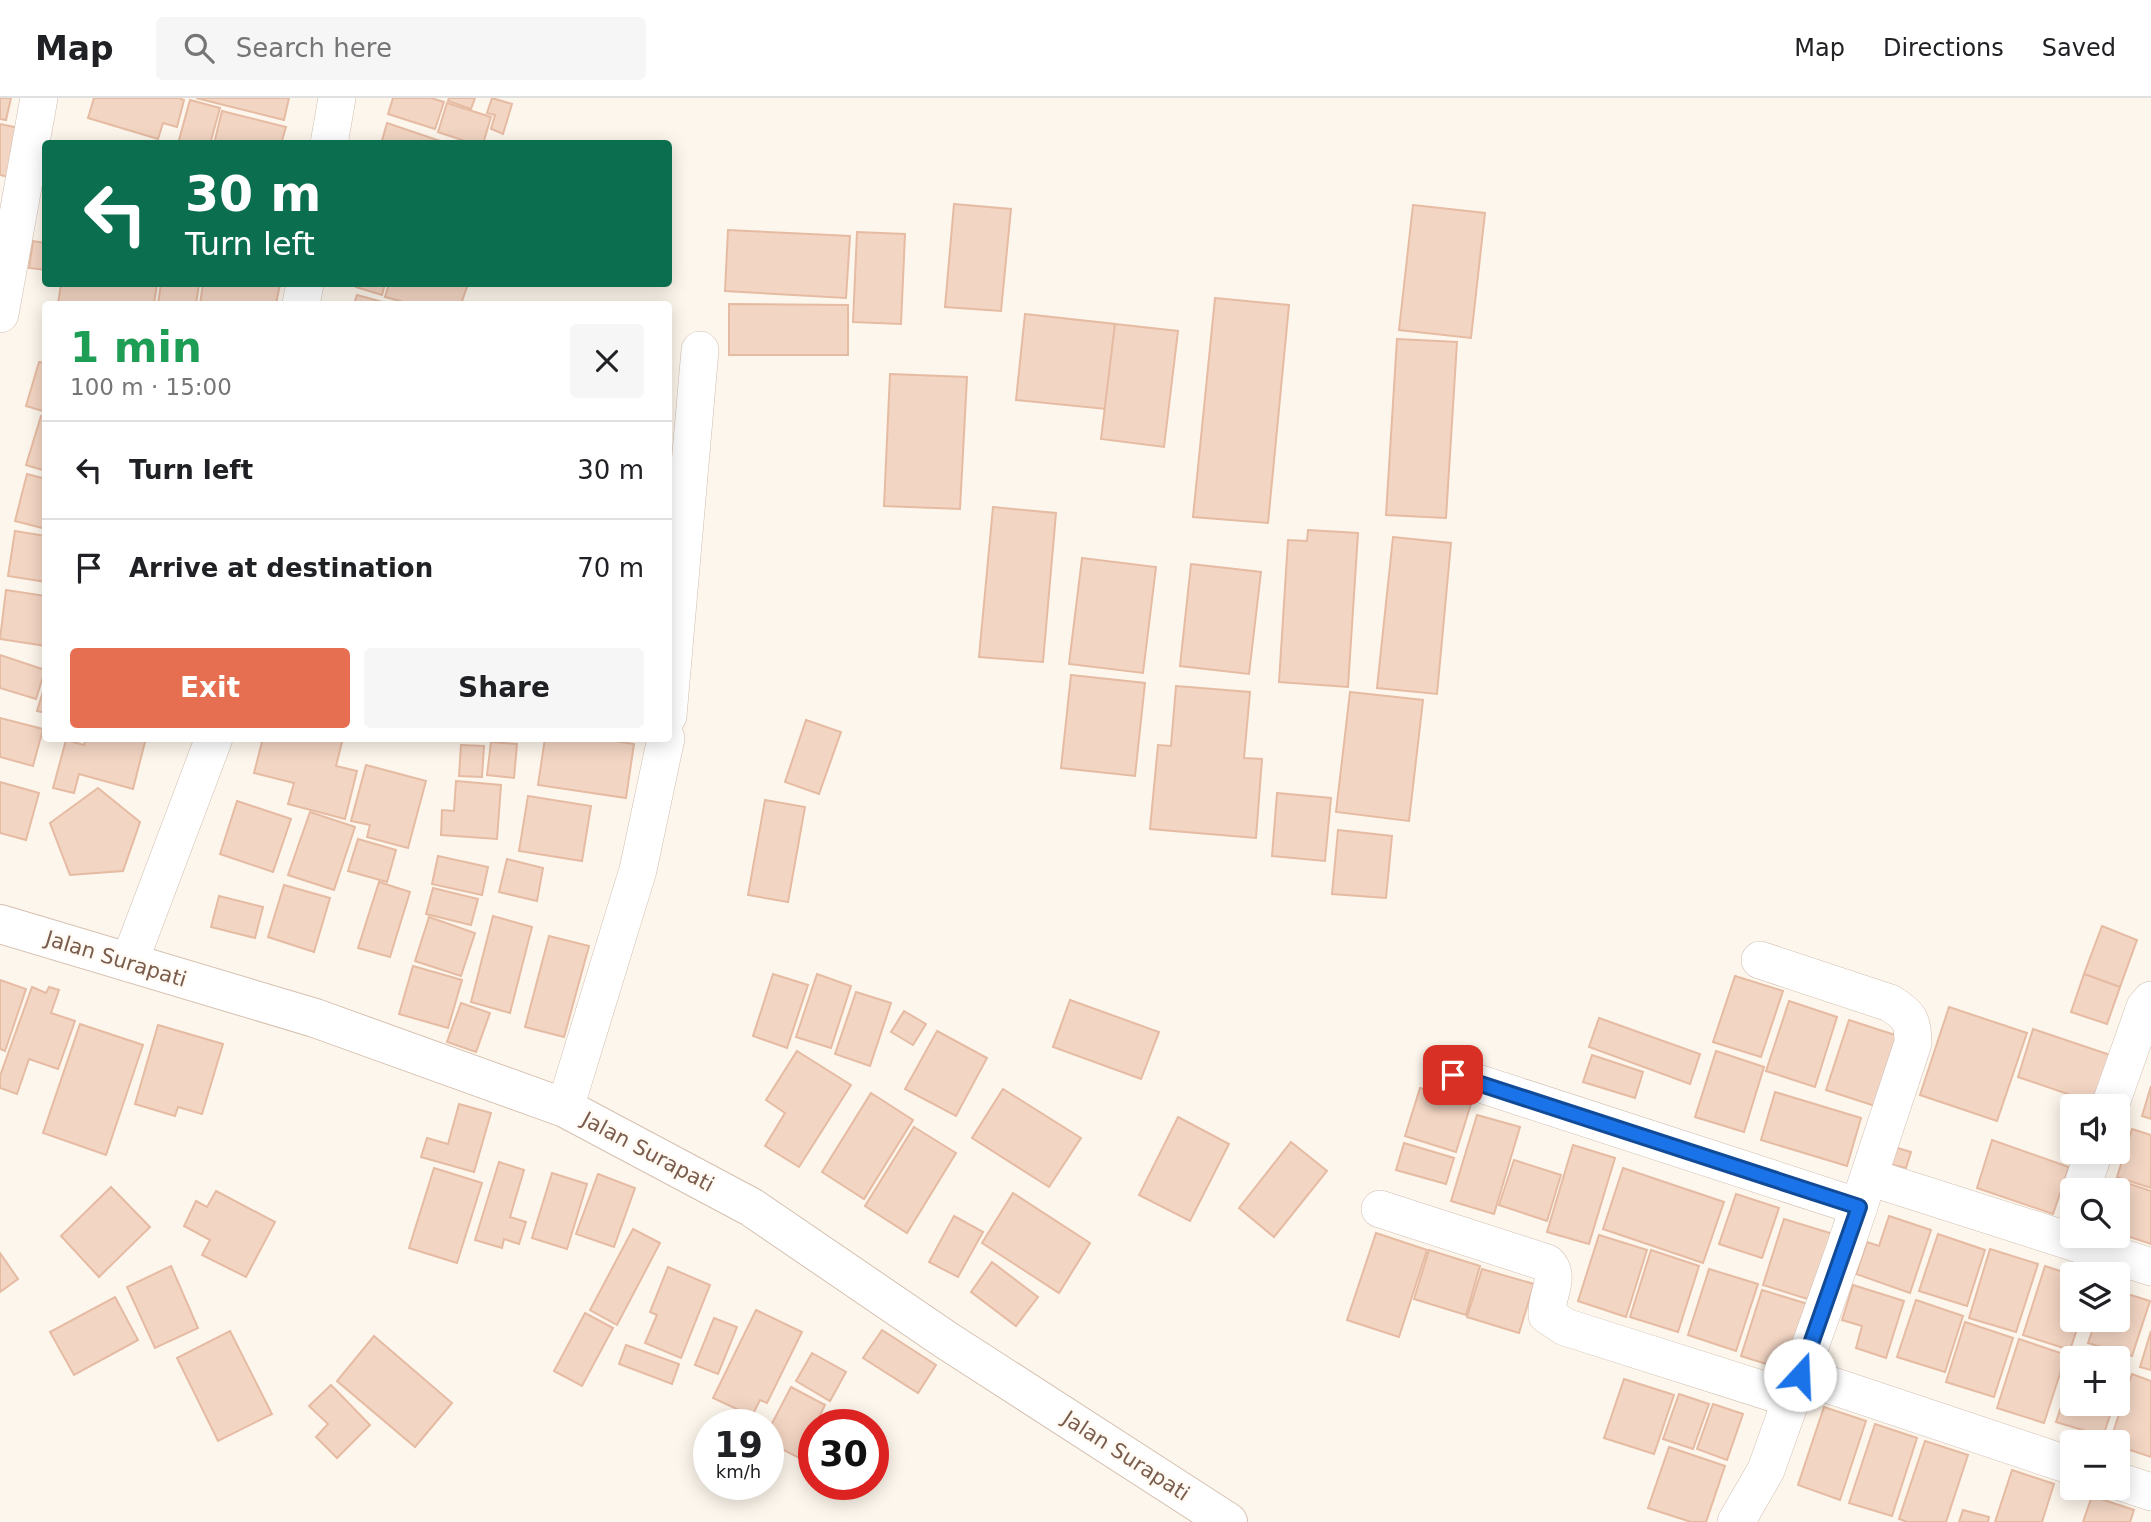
<!DOCTYPE html>
<html lang="en">
<head>
<meta charset="utf-8">
<style>
	body { margin:0; font-family:"DejaVu Sans",sans-serif; background:#f6f6f6; color:#202124; height:100vh; display:flex; flex-direction:column; font-size:26px; white-space:nowrap }
	* { box-sizing:border-box; margin:0 }
	p { font-size:23px; color:#757577 }
	.icon { flex:none; width:38px; height:38px; fill:none; stroke:currentColor; stroke-width:2; stroke-linecap:round; stroke-linejoin:round }
	.map { position:relative; flex:1; overflow:hidden }
	.side { position:absolute; left:42px; top:203px; width:630px; height:441px; display:flex; flex-direction:column; background:#fff; border-radius:7px; box-shadow:0 4px 18px #0003 }
	.side>* { flex:none }
	.banner { position:absolute; left:42px; top:42px; width:630px; height:147px; border-radius:7px; box-shadow:0 4px 18px #0003; background:#0b6e4f; color:#fff; overflow:hidden }
	.controls { position:absolute; left:2060px; top:996px; display:grid; gap:14px }
	.controls a { display:grid; place-items:center; width:70px; height:70px; border-radius:7px; background:#fff; box-shadow:0 4px 18px #0003; font-size:35px }
	.speed { position:absolute; left:693px; top:1311px; display:flex; gap:14px; font-size:35px; font-weight:700; text-align:center }
	.speed>* { display:grid; place-content:center; width:91px; height:91px; border-radius:50%; background:#fff; box-shadow:0 4px 18px #0003; line-height:1 }
	.speed small { font-size:18px; font-weight:400 }
	.speed .limit { border:10px solid #d22; background:#fff; color:#111 }
	.pin { position:absolute; display:grid; place-items:center; width:60px; height:60px; color:#fff; margin:-30px; border-radius:14px; box-shadow:0 4px 10px #0006 }
	.me { position:absolute; width:77px; margin:-38px; rotate:20deg; stroke-linejoin:round; filter:drop-shadow(0 0 5px #0008) }
	.turn { display:flex; align-items:center; gap:24px; height:147px; padding:0 28px; font-size:32px }
	.turn .icon { width:91px; height:91px; stroke-width:2.5 }
	.turn b { display:block; font-size:49px; line-height:60px }
	.round { display:grid; place-items:center; flex:none; width:74px; height:74px; border-radius:7px; background:#f6f6f6 }
	.headline { display:flex; align-items:center; justify-content:space-between; height:119px; padding:0 28px }
	h1 { font-size:42px; font-weight:800; line-height:52px; color:#1e9e55 }
	.button { display:flex; gap:14px; margin-top:auto; padding:14px 28px }
	.button a { flex:1; height:80px; border-radius:7px; background:#e76f51; color:#fff; font-size:28px; font-weight:800; line-height:80px; text-align:center }
	.button a+a { background:#f6f6f6; color:#202124 }
	ul { padding:0; list-style:none }
	li { display:flex; align-items:center; gap:21px; height:98px; padding:0 28px; border-top:2px solid #e0e0e0 }
	li div { flex:1 }
	li b { display:block; font-size:26px }
	li em { font-style:normal }
	header { display:flex; align-items:center; gap:42px; box-sizing:border-box; height:98px; padding:0 35px; background:#fff; border-bottom:2px solid #e0e0e0 }
	header strong { font-size:33px }
	nav { display:flex; gap:38px; margin-inline-start:auto; font-size:24px }
	.search { width:490px; height:63px; background:#f6f6f6; display:flex; align-items:center; gap:18px; box-sizing:border-box; padding:0 24px; border-radius:7px; color:#757577; font-size:26px }
	.map>svg:first-child { display:block }
</style>
</head>
<body>
<header>
<strong>Map</strong>
<div class="search"><svg class="icon" aria-label="search" viewBox="0 0 24 24"><circle cx="10" cy="10" r="6"/><path d="M15 15l6 6"/></svg>Search here</div>
<nav><a>Map</a><a>Directions</a><a>Saved</a></nav>
</header>
<div class="map">
<svg width="2151" height="1424" viewBox="0 0 2151 1424">
	<rect width="100%" height="100%" fill="#fdf6ec"/>
	<g fill="#f3d5c3" stroke="#e6bba3" stroke-width="2">
		<path d="M0,0H11L6,22L0,21Z"/>
		<path d="M94,0H179L184,2L177,29L163,25L158,41L88,20Z"/>
		<path d="M196,0H289L284,22Z"/>
		<path d="M393,0H431L444,4L435,31L388,16Z"/>
		<path d="M449,0H475L471,11L448,3Z"/>
		<path d="M492,0L512,6L503,36L491,31L495,17L487,15Z"/>
		<path d="M190,2L220,10L210,46H190L179,42Z"/>
		<path d="M447,5L491,19L483,46H474L438,34Z"/>
		<path d="M222,13L286,29L281,46H214Z"/>
		<path d="M387,25L449,46H381Z"/>
		<path d="M0,26L19,30L9,79L0,77Z"/>
		<path d="M954,106L1011,111L1001,213L945,209Z"/>
		<path d="M1413,107L1485,115L1471,240L1399,232Z"/>
		<path d="M728,132L850,138L846,200L725,193Z"/>
		<path d="M857,134L905,136L901,226L853,224Z"/>
		<path d="M33,143L46,145V172L29,170Z"/>
		<path d="M61,186H157L154,206H58Z"/>
		<path d="M161,186H199L196,206H158Z"/>
		<path d="M203,186H280L276,206H200Z"/>
		<path d="M357,186H385L382,197L356,189Z"/>
		<path d="M389,186H468L461,206H411L385,199Z"/>
		<path d="M357,197L390,206H354Z"/>
		<path d="M1215,200L1289,207L1268,425L1193,419Z"/>
		<path d="M729,206L848,207V257H729Z"/>
		<path d="M1025,216L1115,226L1106,311L1016,302Z"/>
		<path d="M1115,226L1178,233L1164,349L1101,341Z"/>
		<path d="M1397,241L1457,244L1446,420L1386,417Z"/>
		<path d="M39,264L46,265V314L26,308Z"/>
		<path d="M890,276L967,279L960,411L884,408Z"/>
		<path d="M41,318L46,320V373L26,367Z"/>
		<path d="M27,376L46,381V431L15,423Z"/>
		<path d="M993,409L1056,415L1043,564L979,559Z"/>
		<path d="M1308,432L1358,435L1348,589L1279,584L1288,442L1307,443Z"/>
		<path d="M15,433L46,438V484L8,478Z"/>
		<path d="M1393,439L1451,445L1437,596L1377,590Z"/>
		<path d="M1082,460L1156,469L1143,575L1069,566Z"/>
		<path d="M1191,466L1261,474L1249,576L1180,568Z"/>
		<path d="M6,492L46,498V548L0,541Z"/>
		<path d="M0,557L45,572L36,601L0,590Z"/>
		<path d="M1071,577L1145,585L1135,678L1061,670Z"/>
		<path d="M46,584V615L37,613Z"/>
		<path d="M1176,588L1250,594L1244,660L1262,661L1256,740L1150,731L1158,647L1171,648Z"/>
		<path d="M1350,594L1423,602L1409,723L1336,714Z"/>
		<path d="M0,620L43,631L33,668L0,659Z"/>
		<path d="M806,622L841,634L819,696L785,684Z"/>
		<path d="M86,640H146L133,691L79,676L74,695L53,690L66,642L84,647Z"/>
		<path d="M263,640H343L336,668L357,673L345,721L288,706L294,685L254,675Z"/>
		<path d="M545,640H596L634,646L626,700L538,687Z"/>
		<path d="M491,644L517,646L514,680L487,677Z"/>
		<path d="M461,647L484,648L482,679L459,678Z"/>
		<path d="M366,667L426,683L408,750L367,739L370,727L351,723Z"/>
		<path d="M456,683L501,687L497,741L441,737L442,712L454,713Z"/>
		<path d="M0,684L39,695L26,742L0,735Z"/>
		<path d="M98,690L140,724L123,773L70,777L50,725Z"/>
		<path d="M1277,695L1331,700L1325,763L1272,758Z"/>
		<path d="M528,698L591,708L582,763L519,753Z"/>
		<path d="M765,702L805,709L788,804L748,797Z"/>
		<path d="M237,703L291,721L273,774L220,756Z"/>
		<path d="M310,714L355,729L334,792L288,777Z"/>
		<path d="M1338,732L1392,738L1386,800L1332,796Z"/>
		<path d="M358,741L396,752L387,784L348,773Z"/>
		<path d="M438,758L488,769L482,797L432,786Z"/>
		<path d="M507,761L543,770L537,803L499,794Z"/>
		<path d="M379,784L410,794L390,859L358,850Z"/>
		<path d="M284,787L330,800L314,854L268,839Z"/>
		<path d="M433,790L478,801L471,827L426,816Z"/>
		<path d="M219,798L263,809L255,840L211,829Z"/>
		<path d="M493,818L532,829L510,915L471,904Z"/>
		<path d="M429,819L475,835L461,878L415,863Z"/>
		<path d="M2102,828L2137,842L2120,889L2084,876Z"/>
		<path d="M549,838L589,848L564,939L525,929Z"/>
		<path d="M413,868L462,882L448,930L399,916Z"/>
		<path d="M773,876L808,887L787,950L753,938Z"/>
		<path d="M817,876L851,888L831,950L796,939Z"/>
		<path d="M2084,876L2120,889L2107,926L2071,914Z"/>
		<path d="M1735,878L1783,893L1761,959L1713,944Z"/>
		<path d="M0,882L26,891L5,953L0,951Z"/>
		<path d="M32,889L46,895L49,889L59,892L51,915L75,923L58,971L29,961L17,996L0,990V978Z"/>
		<path d="M856,894L891,905L870,968L835,956Z"/>
		<path d="M1070,902L1159,934L1141,981L1053,949Z"/>
		<path d="M1789,903L1837,919L1815,989L1766,973Z"/>
		<path d="M461,905L490,915L476,954L447,944Z"/>
		<path d="M1949,909L2027,935L1997,1023L1920,997Z"/>
		<path d="M904,913L926,926L913,947L891,934Z"/>
		<path d="M1599,920L1700,956L1690,986L1589,949Z"/>
		<path d="M1849,922L1898,938L1875,1008L1826,992Z"/>
		<path d="M80,926L143,947L106,1057L43,1035Z"/>
		<path d="M158,927L223,946L202,1016L178,1009L175,1018L135,1006Z"/>
		<path d="M2033,931L2110,957L2094,1005L2018,979Z"/>
		<path d="M937,933L987,960L956,1018L905,991Z"/>
		<path d="M797,953L851,987L799,1069L765,1048L785,1015L766,1002Z"/>
		<path d="M1716,953L1764,969L1744,1034L1695,1019Z"/>
		<path d="M1592,957L1643,974L1635,1000L1583,984Z"/>
		<path d="M2151,988V1021L2142,1018Z"/>
		<path d="M1420,990L1471,1006L1456,1054L1405,1038Z"/>
		<path d="M1003,991L1081,1040L1049,1089L972,1040Z"/>
		<path d="M1775,994L1861,1020L1847,1068L1761,1042Z"/>
		<path d="M871,995L913,1022L864,1101L822,1074Z"/>
		<path d="M459,1006L491,1015L474,1074L421,1059L427,1040L448,1046Z"/>
		<path d="M1477,1017L1520,1029L1494,1116L1451,1103Z"/>
		<path d="M1178,1019L1229,1046L1190,1123L1139,1097Z"/>
		<path d="M914,1029L956,1055L907,1135L865,1108Z"/>
		<path d="M2132,1031L2151,1037V1090L2117,1079Z"/>
		<path d="M1992,1042L2069,1069L2053,1116L1977,1090Z"/>
		<path d="M1291,1044L1327,1073L1274,1139L1239,1110Z"/>
		<path d="M1404,1045L1454,1060L1446,1086L1396,1072Z"/>
		<path d="M1573,1047L1615,1060L1589,1146L1547,1134Z"/>
		<path d="M1894,1049L1911,1054L1906,1070L1889,1066Z"/>
		<path d="M1514,1062L1561,1077L1547,1123L1499,1107Z"/>
		<path d="M499,1064L524,1072L510,1119L526,1124L519,1146L504,1141L502,1150L475,1142Z"/>
		<path d="M434,1070L482,1085L457,1165L409,1150Z"/>
		<path d="M1623,1070L1724,1104L1703,1165L1603,1131Z"/>
		<path d="M552,1075L587,1086L567,1151L532,1140Z"/>
		<path d="M598,1076L635,1090L614,1149L576,1136Z"/>
		<path d="M2115,1081L2151,1093V1146L2118,1135V1092H2112Z"/>
		<path d="M111,1089L150,1129L99,1179L61,1138Z"/>
		<path d="M216,1093L275,1124L246,1179L202,1157L210,1142L184,1128L196,1103L207,1109Z"/>
		<path d="M1013,1095L1090,1145L1059,1195L982,1145Z"/>
		<path d="M1736,1096L1779,1110L1762,1160L1719,1146Z"/>
		<path d="M954,1118L983,1134L958,1179L929,1164Z"/>
		<path d="M1889,1118L1931,1132L1910,1195L1856,1176L1867,1144L1879,1148Z"/>
		<path d="M1784,1121L1833,1136L1811,1202L1763,1187Z"/>
		<path d="M633,1131L660,1145L617,1227L590,1212Z"/>
		<path d="M1376,1135L1427,1152L1399,1239L1347,1222Z"/>
		<path d="M1938,1136L1985,1152L1967,1208L1919,1193Z"/>
		<path d="M1599,1137L1647,1152L1626,1219L1578,1203Z"/>
		<path d="M1990,1151L2038,1166L2016,1234L1969,1220Z"/>
		<path d="M1429,1152L1480,1168L1466,1217L1414,1201Z"/>
		<path d="M1651,1152L1699,1168L1678,1234L1630,1219Z"/>
		<path d="M0,1155L18,1181L0,1194Z"/>
		<path d="M992,1164L1038,1199L1016,1228L971,1194Z"/>
		<path d="M171,1168L198,1230L155,1250L127,1189Z"/>
		<path d="M2045,1168L2072,1177V1222H2080L2070,1252L2023,1237Z"/>
		<path d="M668,1169L710,1187L681,1260L645,1245L657,1217L650,1214Z"/>
		<path d="M1482,1171L1534,1186L1519,1235L1467,1219Z"/>
		<path d="M1709,1171L1758,1186L1736,1253L1688,1237Z"/>
		<path d="M1853,1187L1904,1203L1886,1260L1856,1250L1862,1228L1842,1222Z"/>
		<path d="M1762,1192L1811,1207L1789,1273L1741,1258Z"/>
		<path d="M2118,1193L2150,1203L2132,1258L2088,1245L2096,1222H2118Z"/>
		<path d="M115,1199L138,1242L74,1277L50,1234Z"/>
		<path d="M1916,1202L1963,1218L1945,1274L1897,1259Z"/>
		<path d="M756,1212L802,1234L767,1305L760,1302L752,1318L713,1300Z"/>
		<path d="M585,1215L613,1230L582,1288L554,1273Z"/>
		<path d="M714,1220L737,1229L718,1276L695,1267Z"/>
		<path d="M1965,1224L2013,1240L1994,1299L1946,1284Z"/>
		<path d="M882,1232L936,1267L918,1295L863,1260Z"/>
		<path d="M230,1233L272,1316L218,1343L177,1260Z"/>
		<path d="M2151,1233V1272L2140,1269Z"/>
		<path d="M374,1238L452,1305L415,1349L337,1283Z"/>
		<path d="M2019,1241L2066,1257L2044,1325L1997,1310Z"/>
		<path d="M626,1247L679,1266L672,1286L619,1266Z"/>
		<path d="M812,1255L846,1274L830,1303L796,1283Z"/>
		<path d="M2072,1275V1306H2114L2103,1338L2056,1324Z"/>
		<path d="M2132,1276L2151,1283V1359L2118,1348V1344H2110Z"/>
		<path d="M1624,1281L1674,1297L1654,1356L1604,1340Z"/>
		<path d="M331,1287L370,1327L337,1360L316,1339L328,1326L309,1308Z"/>
		<path d="M791,1289L825,1307L799,1360L768,1344V1333Z"/>
		<path d="M1679,1296L1709,1306L1693,1351L1663,1341Z"/>
		<path d="M1713,1306L1743,1316L1727,1362L1697,1351Z"/>
		<path d="M1824,1309L1866,1323L1840,1402L1798,1387Z"/>
		<path d="M1875,1326L1917,1340L1892,1418L1849,1405Z"/>
		<path d="M1925,1343L1968,1357L1946,1424H1907L1899,1421Z"/>
		<path d="M1669,1349L1725,1368L1706,1424H1691L1648,1410Z"/>
		<path d="M2012,1372L2054,1386L2042,1424H1995Z"/>
		<path d="M2092,1398L2134,1412L2130,1424H2083Z"/>
		<path d="M1963,1412L1989,1419L1988,1424H1959Z"/>
	</g>
	<g fill="none" stroke-linecap="round" stroke-linejoin="round">
		<g stroke="#d1beb0" stroke-width="38">
			<g id="street">
				<path d="M329,46L337,0"/>
				<path d="M301,206L305,186"/>
				<path d="M0,216L39,0"/>
				<path d="M668,618L700,252"/>
				<path d="M129,865L214,640"/>
				<path d="M1453,977L1859,1109"/>
				<path d="M2110,1008L2145,909L2151,902"/>
				<path d="M565,1010L638,772L666,640"/>
				<path d="M1869,1079L2151,1169"/>
				<path d="M2081,1092L2094,1054"/>
				<path d="M1380,1111L1547,1165C1562,1179 1545,1199 1547,1217L1565,1229L1792,1301"/>
				<path d="M1800,1277L2072,1368"/>
				<path d="M2118,1383L2151,1394"/>
				<path d="M1736,1424L1766,1372L1844,1153L1913,945C1913,922 1909,917 1890,905L1760,862"/>
			</g>
		</g>
		<g stroke="#d6c0b0" stroke-width="40">
			<path id="secondary" d="M0,826L315,920L565,1010L751,1109L946,1242L1228,1424"/>
		</g>
		<use href="#street" stroke="#fff" stroke-width="37"/>
		<use href="#secondary" stroke="#fff" stroke-width="38"/>
	</g>
	<g fill="none" stroke-linecap="round" stroke-linejoin="round">
		<g stroke="#114b97" stroke-width="18">
			<path id="route" d="M1453,977L1859,1109L1800,1277"/>
		</g>
		<use href="#route" stroke="#1a73e8" stroke-width="12"/>
	</g>
	<g text-anchor="middle" dominant-baseline="central" stroke-width="5" stroke-linejoin="round" paint-order="stroke">
		<g font-size="21" fill="#7a5c4d" stroke="#fffaf3">
			<text transform="translate(116 861) rotate(17)">Jalan Surapati</text>
			<text transform="translate(648 1054) rotate(28)">Jalan Surapati</text>
			<text transform="translate(1126 1358) rotate(33)">Jalan Surapati</text>
		</g>
	</g>
</svg>
<div class="controls">
<a><svg class="icon" aria-label="sound" viewBox="0 0 24 24"><path d="M4 9h4l5-4v14l-5-4H4zM17 9q2 3 0 6"/></svg></a>
<a><svg class="icon" aria-label="search" viewBox="0 0 24 24"><circle cx="10" cy="10" r="6"/><path d="M15 15l6 6"/></svg></a>
<a><svg class="icon" aria-label="layers" viewBox="0 0 24 24"><path d="M12 4l9 5-9 5-9-5zM3 14l9 5 9-5"/></svg></a>
<a>+</a>
<a>−</a>
</div>
<div class="speed"><div>19<small>km/h</small></div><div class="limit">30</div></div>
<div class="pin" style="left:1453px;top:977px;background:#d93025"><svg class="icon" aria-label="arrive" viewBox="0 0 24 24"><path d="M6 21V4h12l-3 4 3 4H6"/></svg></div>
<svg class="me" style="left:1800px;top:1277px" viewBox="-20 -20 40 40"><circle r="19" fill="#fff"/><path d="M0-13L10 11 0 6-10 11z" fill="#1a73e8"/></svg>
<div class="banner">
<div class="turn"><svg class="icon" aria-label="left" viewBox="0 0 24 24"><path d="M17 20v-9H6M10 6l-5 5 5 5"/></svg><div><b>30 m</b>Turn left</div></div>
</div>
<section class="side">
<div class="headline"><div><h1>1 min</h1><p>100 m · 15:00</p></div><a class="round"><svg class="icon" aria-label="close" viewBox="0 0 24 24"><path d="M6 6l12 12M18 6L6 18"/></svg></a></div>
<ul>
<li><svg class="icon" aria-label="left" viewBox="0 0 24 24"><path d="M17 20v-9H6M10 6l-5 5 5 5"/></svg><div><b>Turn left</b></div><em>30 m</em></li>
<li><svg class="icon" aria-label="arrive" viewBox="0 0 24 24"><path d="M6 21V4h12l-3 4 3 4H6"/></svg><div><b>Arrive at destination</b></div><em>70 m</em></li>
</ul>
<div class="button"><a>Exit</a><a>Share</a></div>
</section>
</div>
</body>
</html>
